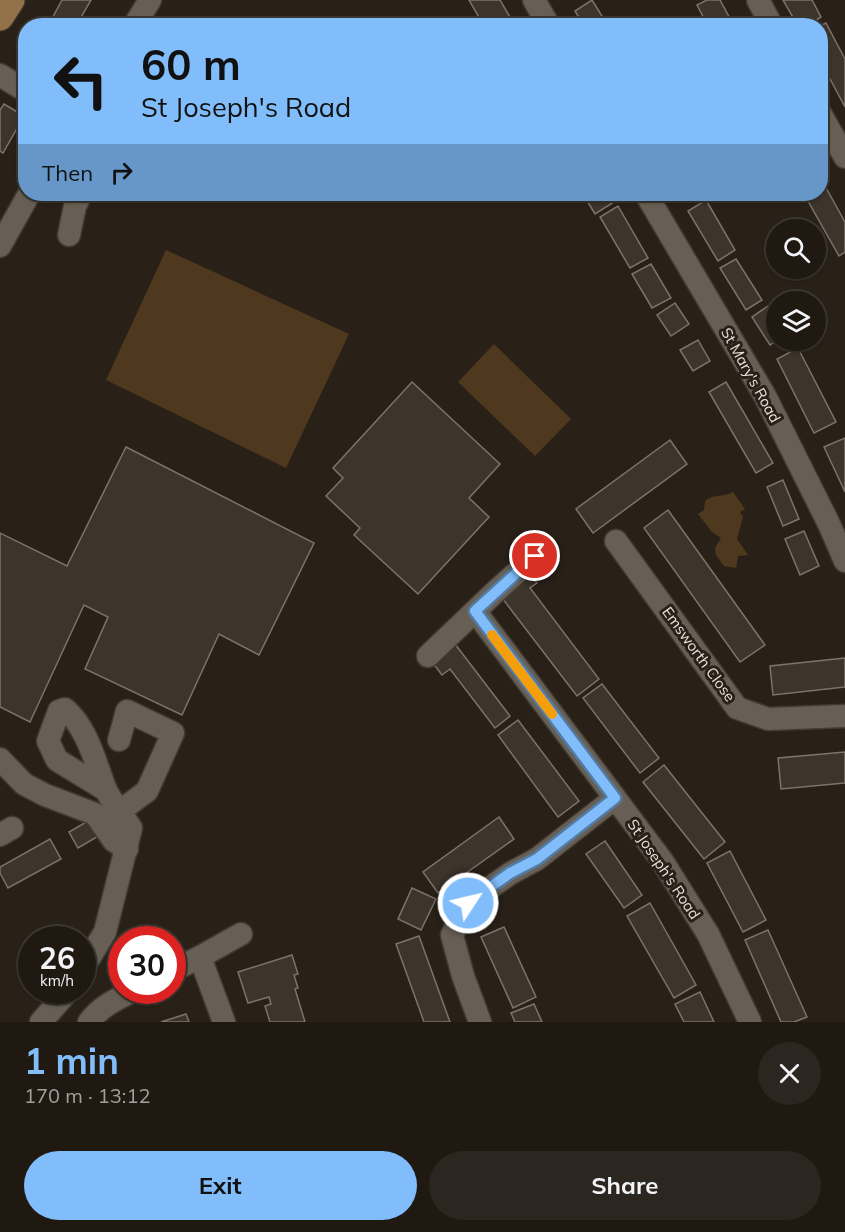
<!DOCTYPE html>
<html lang="en">
<head>
<meta charset="utf-8">
<style>
	body { margin:0; font-family:Mulish,sans-serif; background:#2c2620; color:#f1f3f6; height:100vh; display:flex; flex-direction:column; font-size:22px; white-space:nowrap }
	* { box-sizing:border-box; margin:0 }
	p { font-size:20px; color:#a1a09f }
	.icon { flex:none; width:33px; height:33px; fill:none; stroke:currentColor; stroke-width:2; stroke-linecap:round; stroke-linejoin:round }
	.map { position:relative; height:1022px; overflow:hidden }
	.side { display:flex; flex-direction:column; background:#1f1912; flex:1 }
	.side>* { flex:none }
	.top-card { position:absolute; left:18px; top:18px; width:810px; height:183px; border-radius:24px; box-shadow:0 2px 4px #0004,0 0 0 2px #3c3832; background:#80bdfa; color:#111; overflow:hidden }
	.buttons { position:absolute; left:766px; top:219px; display:grid; gap:12px }
	.buttons a { display:grid; place-items:center; width:60px; height:60px; border-radius:50%; background:#1f1912; box-shadow:0 2px 4px #0004,0 0 0 2px #3c3832; font-size:30px }
	.speed { position:absolute; left:18px; top:926px; display:flex; gap:12px; font-size:30px; font-weight:700; text-align:center }
	.speed>* { display:grid; place-content:center; width:78px; height:78px; border-radius:50%; background:#1f1912; box-shadow:0 2px 4px #0004,0 0 0 2px #3c3832; line-height:1 }
	.speed small { font-size:15px; font-weight:400 }
	.speed .limit { border:9px solid #d22; background:#fff; color:#111 }
	.pin { position:absolute; display:grid; place-items:center; width:51px; height:51px; color:#fff; margin:-26px; border:3px solid #fff; border-radius:50%; box-shadow:0 2px 6px #0007 }
	.me { position:absolute; width:66px; margin:-33px; rotate:55deg; stroke-linejoin:round; filter:drop-shadow(0 0 4px #0008) }
	.turn { display:flex; align-items:center; gap:21px; height:126px; padding:0 24px; font-size:27px }
	.turn .icon { width:78px; height:78px; stroke-width:2.5 }
	.turn b { display:block; font-size:42px; line-height:51px }
	.then { display:flex; align-items:center; height:57px; padding:0 24px; background:#0003; gap:12px; font-size:22px }
	.round { display:grid; place-items:center; flex:none; width:63px; height:63px; border-radius:32px; background:#2c2620 }
	.headline { display:flex; align-items:center; justify-content:space-between; height:102px; padding:0 24px }
	h1 { font-size:36px; font-weight:700; line-height:45px; color:#80bdfa }
	.cta { display:flex; gap:12px; margin-top:auto; padding:12px 24px }
	.cta a { flex:1; height:69px; border-radius:36px; background:#80bdfa; color:#111; font-size:24px; font-weight:700; line-height:69px; text-align:center }
	.cta a+a { background:#2c2620; color:#f1f3f6 }
	.map>svg:first-child { display:block }
</style>
</head>
<body>
<div class="map">
<svg width="845" height="1022" viewBox="0 0 845 1022">
	<rect width="100%" height="100%" fill="#292118"/>
	<g fill="#4f391e">
		<path d="M166,250L349,334L286,468L106,380Z"/>
		<path d="M494,344L571,419L535,456L458,382Z"/>
		<path d="M733,492L745,509L740,512L743,517L737,539L748,555L738,556L736,568L724,566L716,555L715,548L721,538L712,532L698,514L704,510L705,501C715,493 723,498 733,492Z"/>
	</g>
	<g fill="#3d342b" stroke="#7d7369" stroke-width="1.5">
		<path d="M62,0H91L76,26H48Z"/>
		<path d="M469,0H500L515,26H484Z"/>
		<path d="M592,0L607,24L604,26H584L575,11Z"/>
		<path d="M707,0H720L734,26H708L697,5Z"/>
		<path d="M783,0H812L821,17L807,26H798Z"/>
		<path d="M826,23L845,59V107L820,60V26Z"/>
		<path d="M4,104L24,116L3,153L0,151V110Z"/>
		<path d="M820,177L845,222V252L839,256L804,194H820Z"/>
		<path d="M583,194H608L614,202L595,214Z"/>
		<path d="M676,194H692L680,200Z"/>
		<path d="M706,200L735,250L718,261L688,211Z"/>
		<path d="M618,206L648,258L630,268L600,217Z"/>
		<path d="M736,259L762,300L746,310L720,268Z"/>
		<path d="M651,264L671,298L652,308L632,274Z"/>
		<path d="M675,303L689,324L671,336L657,315Z"/>
		<path d="M768,306L777,320V340L770,345L752,317Z"/>
		<path d="M698,340L710,361L693,371L680,350Z"/>
		<path d="M798,348L836,422L814,433L777,359Z"/>
		<path d="M412,382L500,464L469,498L489,517L418,594L354,535L360,528L326,496L343,478L333,468Z"/>
		<path d="M726,382L773,463L756,473L709,392Z"/>
		<path d="M845,438V492L824,447Z"/>
		<path d="M670,440L687,464L593,533L576,509Z"/>
		<path d="M126,447L314,543L259,655L219,634L182,715L85,669L108,617L84,605L30,722L0,707V533L67,566Z"/>
		<path d="M783,480L799,519L783,526L767,487Z"/>
		<path d="M668,510L765,645L740,662L644,528Z"/>
		<path d="M804,531L819,566L800,575L785,539Z"/>
		<path d="M528,572L537,583L530,588L599,679L577,696L499,594Z"/>
		<path d="M455,644L510,716L495,728L450,669L442,675L432,662Z"/>
		<path d="M845,658V687L773,695L770,666Z"/>
		<path d="M602,684L659,758L640,773L583,698Z"/>
		<path d="M518,720L579,801L558,817L498,735Z"/>
		<path d="M845,752V783L781,789L778,758Z"/>
		<path d="M664,765L725,842L704,859L643,782Z"/>
		<path d="M499,817L514,839L438,893L423,872Z"/>
		<path d="M93,818L102,834L78,848L69,832Z"/>
		<path d="M50,839L61,859L8,888L0,873V867Z"/>
		<path d="M605,841L642,895L624,908L586,854Z"/>
		<path d="M730,851L766,920L743,932L707,863Z"/>
		<path d="M412,888L436,899L421,930L398,919Z"/>
		<path d="M650,903L696,985L674,998L627,916Z"/>
		<path d="M504,927L536,997L513,1008L481,937Z"/>
		<path d="M768,930L807,1017L794,1022H781L745,940Z"/>
		<path d="M419,936L450,1022H424L396,944Z"/>
		<path d="M292,955L298,974L294,975L298,988L295,989L305,1022H270L265,1006L271,1004L269,997L248,1003L238,972Z"/>
		<path d="M700,992L714,1022H684L675,1004Z"/>
		<path d="M534,1004L542,1022H515L511,1013Z"/>
		<path d="M186,1014L189,1022H161Z"/>
	</g>
	<g fill="none" stroke-linecap="round" stroke-linejoin="round">
		<g stroke="#413b34" stroke-width="25">
			<g id="minor">
				<path d="M534,0L549,26"/>
				<path d="M758,0L772,26"/>
				<path d="M134,26L150,0"/>
				<path d="M0,75L26,91"/>
				<path d="M820,113L845,157"/>
				<path d="M646,194L765,396L829,524L845,561"/>
				<path d="M69,235L75,206L81,194"/>
				<path d="M0,246L29,194"/>
				<path d="M616,541L737,708L768,719L845,716"/>
				<path d="M475,611L663,862L708,934L750,1022"/>
				<path d="M428,656L494,593L535,556"/>
				<path d="M119,740L127,711L173,733L147,791L120,811"/>
				<path d="M0,759L24,784L45,795L95,814L114,841L127,849"/>
				<path d="M0,835L12,828"/>
				<path d="M200,957L241,934"/>
				<path d="M82,970L105,932L131,828C123,815 111,802 105,788C95,761 87,728 65,709L59,711L48,741L57,760L106,790"/>
				<path d="M172,971L200,957L224,1022"/>
				<path d="M41,1022L69,990"/>
				<path d="M89,1022C101,1006 117,999 135,990"/>
				<path d="M480,1022L463,976L452,935L468,903L511,873L537,859L615,798"/>
			</g>
		</g>
		<g stroke="#413b34" stroke-width="29">
			<path id="major" d="M0,17L11,0"/>
		</g>
		<use href="#minor" stroke="#685f54" stroke-width="22"/>
		<use href="#major" stroke="#937149" stroke-width="27"/>
	</g>
	<g fill="none" stroke-linecap="round" stroke-linejoin="round">
		<g stroke="#537ba2" stroke-width="15">
			<path id="route" d="M468,903L510,873L537,859L615,798L475,611L535,556"/>
		</g>
		<use href="#route" stroke="#80bdfa" stroke-width="10"/>
		<path stroke="#f59e0b" stroke-width="10" d="M492,635L552,714"/>
	</g>
	<g text-anchor="middle" dominant-baseline="central" stroke-width="6" stroke-linejoin="round" paint-order="stroke">
		<g font-size="15" fill="#e8e3dd" stroke="#292118">
			<text transform="translate(751 375) rotate(61)">St Mary's Road</text>
			<text transform="translate(699 654) rotate(54)">Emsworth Close</text>
			<text transform="translate(664 869) rotate(56)">St Joseph's Road</text>
		</g>
	</g>
</svg>
<div class="buttons">
<a><svg class="icon" aria-label="search" viewBox="0 0 24 24"><circle cx="10" cy="10" r="6"/><path d="M15 15l6 6"/></svg></a>
<a><svg class="icon" aria-label="layers" viewBox="0 0 24 24"><path d="M12 4l9 5-9 5-9-5zM3 14l9 5 9-5"/></svg></a>
</div>
<div class="speed"><div>26<small>km/h</small></div><div class="limit">30</div></div>
<div class="pin" style="left:535px;top:556px;background:#d93025"><svg class="icon" aria-label="arrive" viewBox="0 0 24 24"><path d="M6 21V4h12l-3 4 3 4H6"/></svg></div>
<svg class="me" style="left:468px;top:903px" viewBox="-20 -20 40 40"><circle r="17" fill="#80bdfa" stroke="#fff" stroke-width="3"/><path d="M0-11L8 9 0 5-8 9z" fill="#fff"/></svg>
<div class="top-card">
<div class="turn"><svg class="icon" aria-label="left" viewBox="0 0 24 24"><path d="M17 20v-9H6M10 6l-5 5 5 5"/></svg><div><b>60 m</b>St Joseph's Road</div></div>
<div class="then">Then<svg class="icon" aria-label="right" viewBox="0 0 24 24"><path d="M7 20v-9h11M14 6l5 5-5 5"/></svg></div>
</div>
</div>
<section class="side">
<div class="headline"><div><h1>1 min</h1><p>170 m · 13:12</p></div><a class="round"><svg class="icon" aria-label="close" viewBox="0 0 24 24"><path d="M6 6l12 12M18 6L6 18"/></svg></a></div>
<div class="cta"><a>Exit</a><a>Share</a></div>
</section>
</body>
</html>
